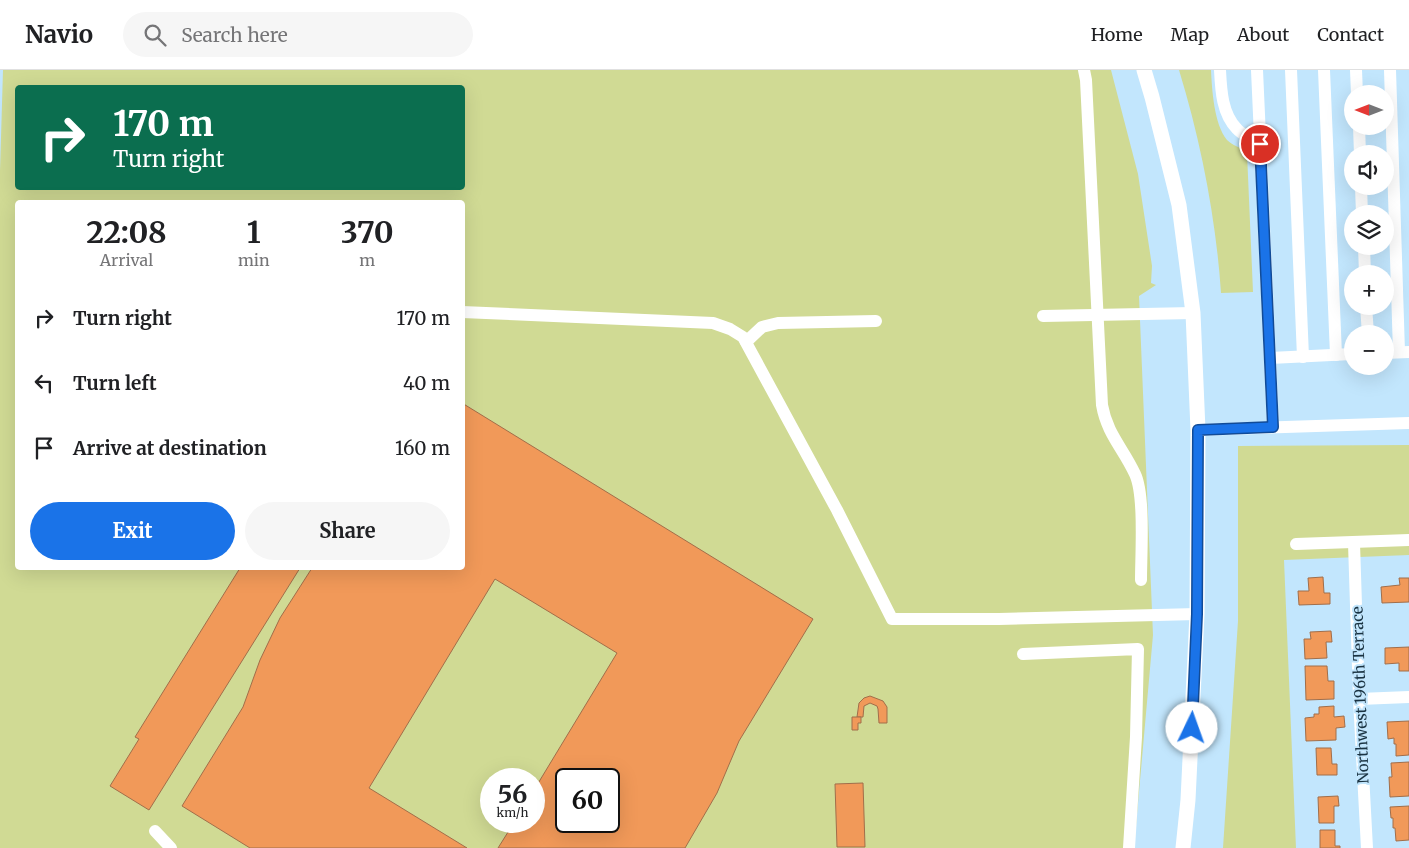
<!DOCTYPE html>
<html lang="en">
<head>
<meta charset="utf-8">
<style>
	body { margin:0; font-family:Merriweather,serif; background:#f6f6f6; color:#202124; height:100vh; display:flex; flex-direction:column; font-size:19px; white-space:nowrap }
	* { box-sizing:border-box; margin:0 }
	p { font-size:16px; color:#757577 }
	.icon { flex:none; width:28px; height:28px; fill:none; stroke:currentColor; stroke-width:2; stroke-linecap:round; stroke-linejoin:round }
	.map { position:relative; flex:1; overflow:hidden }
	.drawer { position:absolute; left:15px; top:130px; width:450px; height:370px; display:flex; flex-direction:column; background:#fff; border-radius:5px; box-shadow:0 5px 20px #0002 }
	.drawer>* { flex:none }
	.guide { position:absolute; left:15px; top:15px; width:450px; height:105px; border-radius:5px; box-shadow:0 5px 20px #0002; background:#0b6e4f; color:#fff; overflow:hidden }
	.needle { width:32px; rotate:270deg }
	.controls { position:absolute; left:1344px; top:15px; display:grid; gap:10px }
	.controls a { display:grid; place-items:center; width:50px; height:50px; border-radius:50%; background:#fff; box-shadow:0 5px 20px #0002; font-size:25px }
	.speed { position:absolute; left:480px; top:698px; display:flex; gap:10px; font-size:25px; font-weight:700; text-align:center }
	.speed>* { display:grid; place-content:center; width:65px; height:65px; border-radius:50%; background:#fff; box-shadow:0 5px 20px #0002; line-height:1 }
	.speed small { font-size:12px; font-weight:400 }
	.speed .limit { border:2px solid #111; border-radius:8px; background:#fff; color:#111 }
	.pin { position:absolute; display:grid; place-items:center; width:42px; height:42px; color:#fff; margin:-21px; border:2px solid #fff; border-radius:50%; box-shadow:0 1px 5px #0007 }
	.me { position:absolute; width:55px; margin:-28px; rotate:3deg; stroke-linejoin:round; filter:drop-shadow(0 0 4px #0008) }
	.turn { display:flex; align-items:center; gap:18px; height:105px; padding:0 15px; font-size:22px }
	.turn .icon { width:65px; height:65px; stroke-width:2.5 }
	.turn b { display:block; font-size:35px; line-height:42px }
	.eta { display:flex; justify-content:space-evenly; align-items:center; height:85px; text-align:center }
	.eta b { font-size:30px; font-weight:700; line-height:35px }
	.button { display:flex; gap:10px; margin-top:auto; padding:10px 15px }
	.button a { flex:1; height:58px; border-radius:30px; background:#1a73e8; color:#fff; font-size:20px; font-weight:700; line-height:58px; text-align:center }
	.button a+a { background:#f6f6f6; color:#202124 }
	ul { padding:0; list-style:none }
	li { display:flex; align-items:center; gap:15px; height:65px; padding:0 15px }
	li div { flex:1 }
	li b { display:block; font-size:19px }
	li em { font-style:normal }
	header { display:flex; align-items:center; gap:30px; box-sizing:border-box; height:70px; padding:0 25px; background:#fff; border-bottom:1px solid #e0e0e0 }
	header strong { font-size:24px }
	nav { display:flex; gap:28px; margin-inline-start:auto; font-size:18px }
	.search { width:350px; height:45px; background:#f6f6f6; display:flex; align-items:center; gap:12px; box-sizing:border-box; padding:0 18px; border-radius:28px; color:#757577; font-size:19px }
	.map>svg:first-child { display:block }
</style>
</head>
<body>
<header>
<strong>Navio</strong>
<div class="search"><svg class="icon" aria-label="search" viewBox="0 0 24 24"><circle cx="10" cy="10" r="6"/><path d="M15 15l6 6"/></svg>Search here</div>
<nav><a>Home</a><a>Map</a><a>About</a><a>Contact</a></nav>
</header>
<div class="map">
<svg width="1409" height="778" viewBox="0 0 1409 778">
	<rect width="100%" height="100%" fill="#c2e6fd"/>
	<g fill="#d0da94" fill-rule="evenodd">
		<path d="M3,0H1111L1138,104L1152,196L1151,213L1156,215L1139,226L1153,565L1134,778H0V101ZM18,18H462V118H18ZM18,132H462V498H18ZM491,709H534V751H491ZM566,709H609V751H566Z"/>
		<path d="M1179,0H1211C1212,20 1214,54 1227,70C1233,76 1241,77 1247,83L1253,222L1221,223C1216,148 1201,72 1179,0Z"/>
		<path d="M1409,375V485L1284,490L1296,778H1223L1238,551V376Z"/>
	</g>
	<g fill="#f19959" stroke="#a16e4a" fill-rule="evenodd">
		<path d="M462,333L813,549L739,671L717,723L685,778H498L515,751H534V720L617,583L495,509L369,718L467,778H250L182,736L243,637L260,590L280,548L312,498H462ZM566,709H609V751H566Z"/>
		<path d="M240,498H300L149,740L110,716L139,669L135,667Z"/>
		<path d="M1323,507L1324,523H1330V534L1299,535L1298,521H1309L1308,508Z"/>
		<path d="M1399,508H1409V532L1382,533L1381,517L1400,515Z"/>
		<path d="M1331,561L1332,572H1326L1327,588L1305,589L1304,569H1311L1310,562Z"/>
		<path d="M1409,577V601H1399V593L1385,594V578Z"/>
		<path d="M1305,596H1327L1328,611H1334V629L1306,630Z"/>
		<path d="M870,626L883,631L887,637V653H879L878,639L877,636L870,633L864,636L863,647H857L859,633L864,628Z"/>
		<path d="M1334,636V647L1344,646L1345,657L1336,658V670L1306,671L1305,648L1314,647V644H1319V637Z"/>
		<path d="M852,647H861V653H858V660H852Z"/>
		<path d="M1409,651V685L1396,686V674H1394V668L1388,669L1387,652Z"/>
		<path d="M1316,678H1331L1332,694H1337V705H1317Z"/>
		<path d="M1409,692V726L1390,727L1389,707H1392L1391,693Z"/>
		<path d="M863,713L865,777H837L835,714Z"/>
		<path d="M1338,726L1339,736H1334V753H1319L1318,727Z"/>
		<path d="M1409,736V770L1396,771L1395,758H1393V748H1391L1390,737Z"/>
		<path d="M1320,760H1335V776H1340V778H1320Z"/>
	</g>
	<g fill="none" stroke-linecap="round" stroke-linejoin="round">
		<g stroke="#fff" stroke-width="12">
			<path d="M1084,0L1086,10L1102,335C1107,364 1123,378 1135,404C1145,425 1141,484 1141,510"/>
			<path d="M1220,0C1221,20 1222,44 1237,59C1242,65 1253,69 1260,74"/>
			<path d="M1257,0L1273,357"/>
			<path d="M1291,0L1303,287"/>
			<path d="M1324,0L1336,285"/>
			<path d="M1356,0L1357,24"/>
			<path d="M1390,0L1399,282"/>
			<path d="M1359,56L1360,84"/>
			<path d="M1361,116L1362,144"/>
			<path d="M1364,176L1365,204"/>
			<path d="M1366,236L1368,264"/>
			<path d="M462,242L713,253L730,259L743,267L837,440L892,549H999L1197,544"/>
			<path d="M1043,246L1193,243"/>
			<path d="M746,272L762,257L778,253L876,251"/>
			<path d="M1385,283L1409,282"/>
			<path d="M1270,288L1352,284"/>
			<path d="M1198,360L1409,353"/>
			<path d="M1354,473L1359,629L1367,778"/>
			<path d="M1296,474L1409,470"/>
			<path d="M1023,584L1138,579L1136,667L1129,778"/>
			<path d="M1359,629L1409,627"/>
			<path d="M155,761L171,778"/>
		</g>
		<path stroke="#fff" stroke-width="15" d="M1144,0L1152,27L1179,135L1193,243L1198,360L1197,544L1188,730L1183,778"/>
	</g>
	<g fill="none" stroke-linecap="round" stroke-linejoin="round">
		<g stroke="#114b97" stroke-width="12">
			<path id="route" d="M1192,658L1197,544L1198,360L1273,357L1260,74"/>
		</g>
		<use href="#route" stroke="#1a73e8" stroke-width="9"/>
	</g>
	<g text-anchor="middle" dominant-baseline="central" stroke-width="4" stroke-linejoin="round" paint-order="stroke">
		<g font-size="15" fill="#1a3342" stroke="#c2e6fd">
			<text transform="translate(1360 625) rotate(-92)">Northwest 196th Terrace</text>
		</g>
	</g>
</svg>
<div class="controls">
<a><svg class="needle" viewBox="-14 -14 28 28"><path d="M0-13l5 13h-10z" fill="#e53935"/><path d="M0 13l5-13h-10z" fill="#757577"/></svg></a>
<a><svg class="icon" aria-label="sound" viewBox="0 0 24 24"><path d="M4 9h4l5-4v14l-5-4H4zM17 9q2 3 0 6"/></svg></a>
<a><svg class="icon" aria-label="layers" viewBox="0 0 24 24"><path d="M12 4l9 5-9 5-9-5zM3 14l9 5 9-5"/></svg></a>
<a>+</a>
<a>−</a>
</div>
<div class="speed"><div>56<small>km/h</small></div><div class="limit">60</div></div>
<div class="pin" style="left:1260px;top:74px;background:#d93025"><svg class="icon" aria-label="arrive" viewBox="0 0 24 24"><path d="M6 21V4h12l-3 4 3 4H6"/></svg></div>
<svg class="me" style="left:1192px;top:658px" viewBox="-20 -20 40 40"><circle r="19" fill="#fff"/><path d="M0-13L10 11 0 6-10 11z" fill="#1a73e8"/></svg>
<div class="guide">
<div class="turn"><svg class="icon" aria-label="right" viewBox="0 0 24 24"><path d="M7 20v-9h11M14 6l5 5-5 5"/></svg><div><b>170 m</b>Turn right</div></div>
</div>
<section class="drawer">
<div class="eta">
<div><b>22:08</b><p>Arrival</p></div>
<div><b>1</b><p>min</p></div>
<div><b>370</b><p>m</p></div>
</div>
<ul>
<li><svg class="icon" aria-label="right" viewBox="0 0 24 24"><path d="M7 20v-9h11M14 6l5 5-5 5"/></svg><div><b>Turn right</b></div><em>170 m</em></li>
<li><svg class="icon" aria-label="left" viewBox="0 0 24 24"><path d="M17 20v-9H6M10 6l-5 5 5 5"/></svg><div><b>Turn left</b></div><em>40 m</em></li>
<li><svg class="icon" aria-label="arrive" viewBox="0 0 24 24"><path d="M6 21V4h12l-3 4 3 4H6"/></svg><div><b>Arrive at destination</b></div><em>160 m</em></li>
</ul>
<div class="button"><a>Exit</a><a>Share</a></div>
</section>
</div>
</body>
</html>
